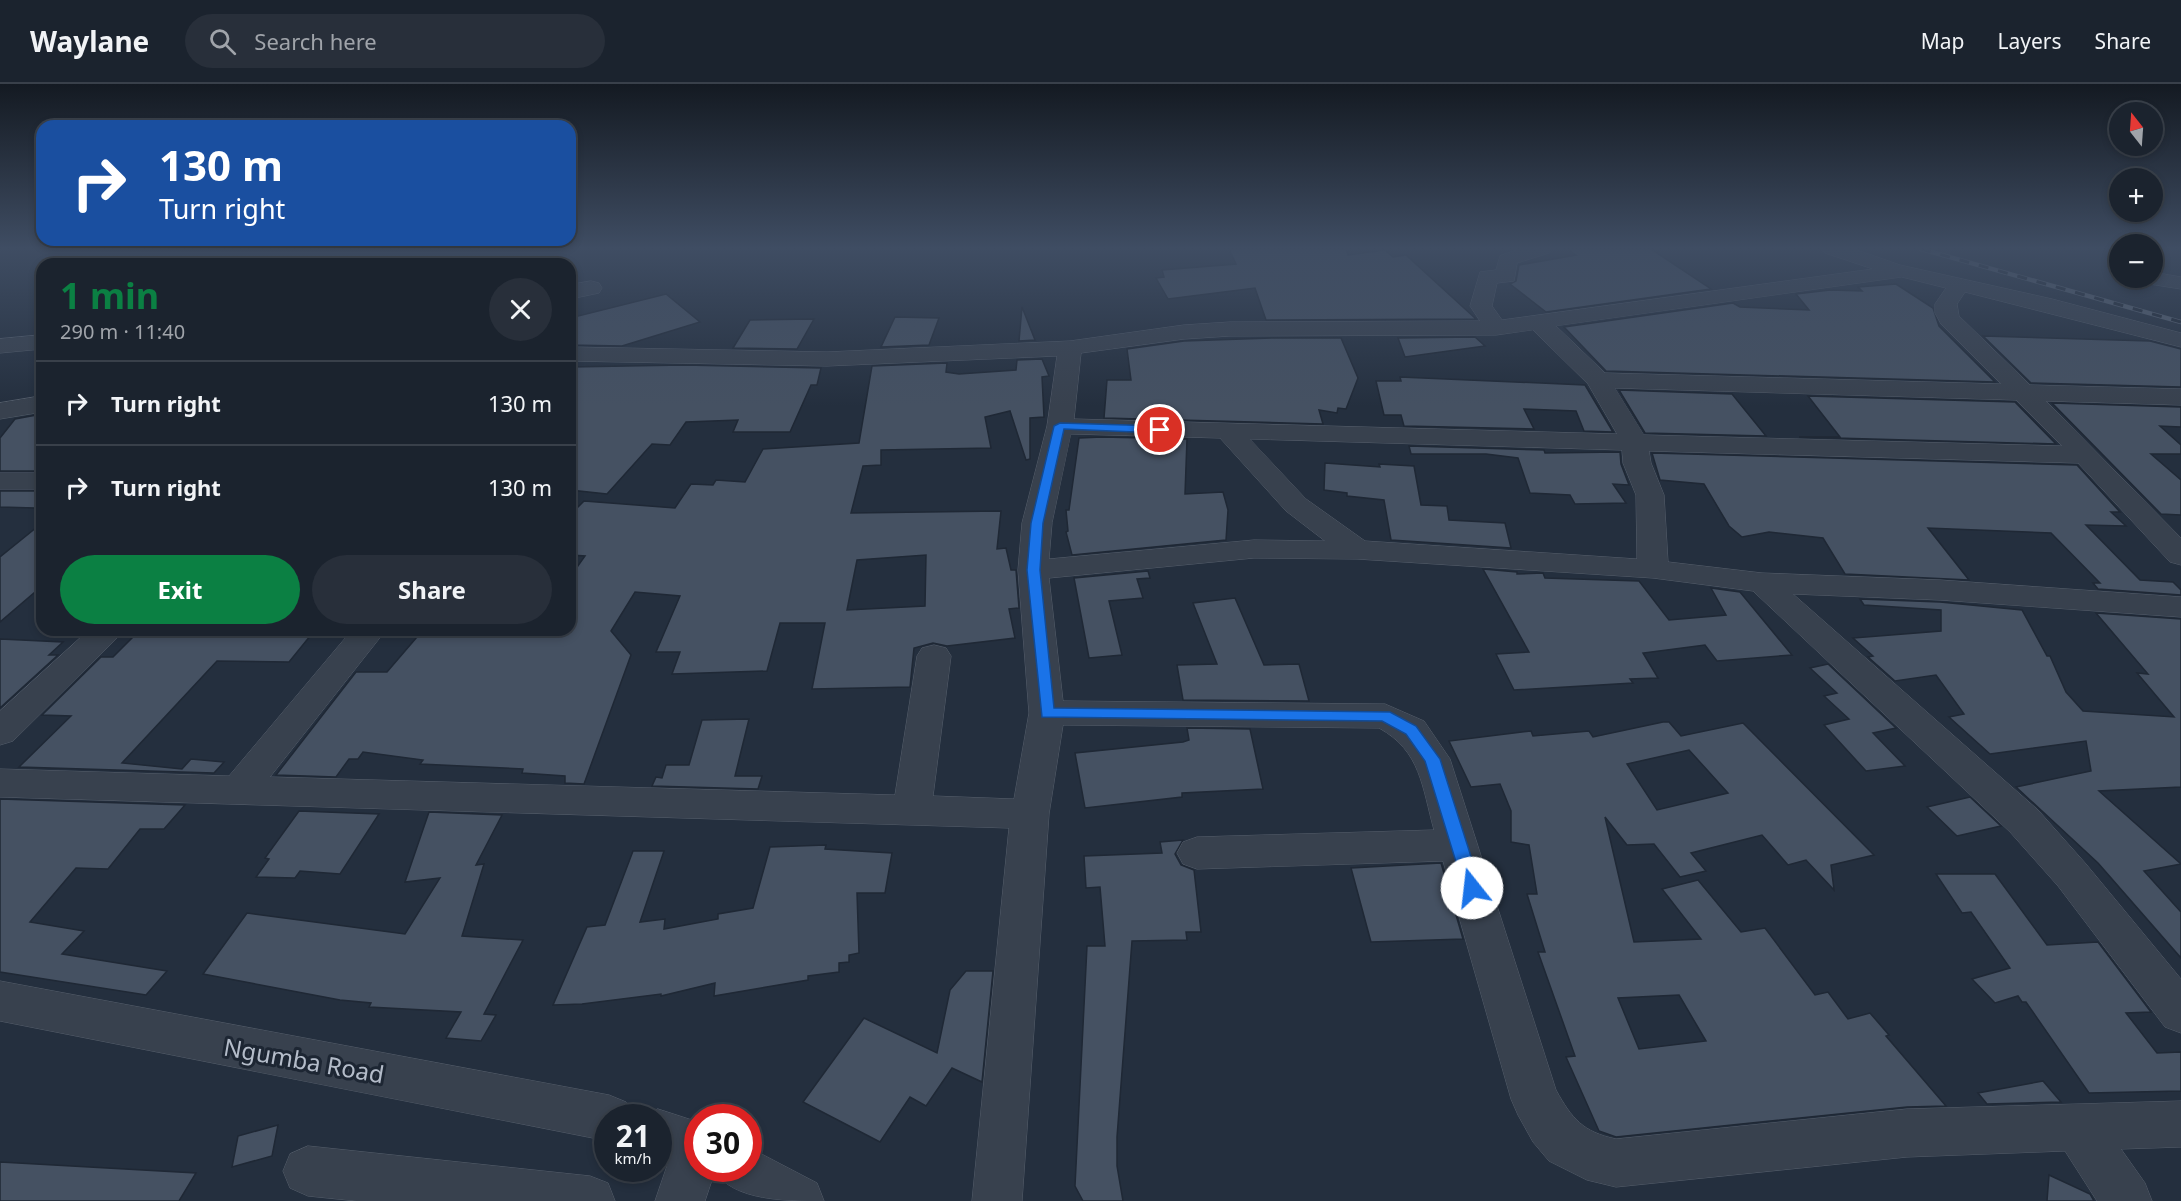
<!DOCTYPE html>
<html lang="en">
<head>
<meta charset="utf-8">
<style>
	body { margin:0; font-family:"Noto Sans",sans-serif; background:#282f3a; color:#f1f3f6; height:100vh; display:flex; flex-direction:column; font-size:22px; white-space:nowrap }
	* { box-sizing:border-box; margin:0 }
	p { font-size:20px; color:#a0a4aa }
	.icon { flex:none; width:33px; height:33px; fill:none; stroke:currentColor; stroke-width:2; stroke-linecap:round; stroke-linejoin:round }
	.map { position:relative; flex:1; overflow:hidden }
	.side { position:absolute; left:36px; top:174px; width:540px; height:378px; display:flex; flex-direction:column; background:#1b232e; border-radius:18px; box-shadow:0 3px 9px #0003,0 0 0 2px #39404a }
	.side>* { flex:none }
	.banner { position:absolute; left:36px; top:36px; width:540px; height:126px; border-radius:18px; box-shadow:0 3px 9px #0003,0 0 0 2px #39404a; background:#1a4fa0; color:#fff; overflow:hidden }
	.needle { width:39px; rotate:343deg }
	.fabs { position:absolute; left:2109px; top:18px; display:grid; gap:12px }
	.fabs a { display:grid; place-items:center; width:54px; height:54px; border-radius:50%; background:#1b232e; box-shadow:0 3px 9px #0003,0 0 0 2px #39404a; font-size:30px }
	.speed { position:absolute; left:594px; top:1020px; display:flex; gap:12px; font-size:30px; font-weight:700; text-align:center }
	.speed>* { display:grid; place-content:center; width:78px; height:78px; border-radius:50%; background:#1b232e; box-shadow:0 3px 9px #0003,0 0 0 2px #39404a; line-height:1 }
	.speed small { font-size:15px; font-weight:400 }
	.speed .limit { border:9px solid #d22; background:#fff; color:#111 }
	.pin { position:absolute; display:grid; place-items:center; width:51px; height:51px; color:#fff; margin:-26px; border:3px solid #fff; border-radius:50%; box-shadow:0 2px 6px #0007 }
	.me { position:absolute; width:66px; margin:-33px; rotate:344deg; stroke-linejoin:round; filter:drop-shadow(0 0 4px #0008) }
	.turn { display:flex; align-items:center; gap:21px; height:126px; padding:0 24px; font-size:27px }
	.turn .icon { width:78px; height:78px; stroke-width:2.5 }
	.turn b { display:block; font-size:42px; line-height:51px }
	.round { display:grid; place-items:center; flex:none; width:63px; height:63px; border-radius:32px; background:#282f3a }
	.overview { display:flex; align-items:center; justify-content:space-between; height:102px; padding:0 24px }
	h1 { font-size:36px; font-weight:700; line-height:45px; color:#0b8043 }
	.action { display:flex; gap:12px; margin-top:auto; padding:12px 24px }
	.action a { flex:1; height:69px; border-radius:36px; background:#0b8043; color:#fff; font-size:24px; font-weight:700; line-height:69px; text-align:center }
	.action a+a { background:#282f3a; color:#f1f3f6 }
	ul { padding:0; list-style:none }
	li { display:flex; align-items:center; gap:18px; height:84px; padding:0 24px; border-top:2px solid #39404a }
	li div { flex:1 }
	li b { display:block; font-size:22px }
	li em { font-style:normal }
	header { display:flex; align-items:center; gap:36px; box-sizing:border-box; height:84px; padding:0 30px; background:#1b232e; border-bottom:2px solid #39404a }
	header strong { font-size:28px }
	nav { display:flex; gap:33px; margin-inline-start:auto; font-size:21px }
	.search { width:420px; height:54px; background:#282f3a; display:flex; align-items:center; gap:15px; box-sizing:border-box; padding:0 21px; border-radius:33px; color:#a0a4aa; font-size:22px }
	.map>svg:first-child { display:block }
</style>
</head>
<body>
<header>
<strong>Waylane</strong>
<div class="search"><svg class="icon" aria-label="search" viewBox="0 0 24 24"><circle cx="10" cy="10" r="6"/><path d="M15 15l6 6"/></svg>Search here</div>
<nav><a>Map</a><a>Layers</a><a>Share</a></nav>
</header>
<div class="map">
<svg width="2181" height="1117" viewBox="0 0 2181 1117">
	<rect width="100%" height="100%" fill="#242f3e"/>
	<g fill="#455162" stroke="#1f2835" stroke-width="1.5" fill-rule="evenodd">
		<path d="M1229,165H1346L1348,171L1385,166L1393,173L1406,171L1476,235L1266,236L1255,204L1168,215L1156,194L1164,193L1162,186L1236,180Z"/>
		<path d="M1567,165H1651L1711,205L1546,228L1510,200L1516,197L1519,181L1576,171Z"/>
		<path d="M1896,200L1933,224L1939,242L1995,298L1606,287L1564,243L1733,219L1740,223L1809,226L1796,210L1830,206L1862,207L1858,203Z"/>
		<path d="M666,210L700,238L622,262L570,261V234Z"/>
		<path d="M1022,223L1035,256L1019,257Z"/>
		<path d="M895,233L939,234L929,261L881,263Z"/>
		<path d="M814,235L797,265L733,264L750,236Z"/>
		<path d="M1983,252L2150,257L2181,265V303L2031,299Z"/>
		<path d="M1475,253L1485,262L1405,273L1398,254Z"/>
		<path d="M1273,254H1341L1358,294L1346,325L1338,324L1337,329L1319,326L1323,340L1104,334L1107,296H1131L1127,265L1184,257Z"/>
		<path d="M1042,275L1049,292L1042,293L1044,333L1030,334V375L1026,376L1010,327L985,333L991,364L881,366V381L863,382L851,429L1001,427L997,465L1006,464L1011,486H1016L1019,524L1009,525L1015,554L947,562L933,559L914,564L910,603L812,605L825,539H780L767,587L672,590L680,568H656L680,512L635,508L611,547L631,571L584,700L565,699V692L522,689L523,685L420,680L423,676L363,668L358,675H349L336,693L276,691L356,588H387L423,546H570V493L585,472L570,471L574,454L570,453V431L584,417L675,424L691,400L713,401L716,396L745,398L763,365L859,359L872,282L947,279L946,288L959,290L1016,286L1017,276ZM926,471L925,522L847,526L857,476Z"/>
		<path d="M684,281L821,284L817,301H811L790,348H733L738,336L686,338L670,361L652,360L607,410L570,406V283Z"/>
		<path d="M1400,293L1585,301L1613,348L1584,347L1576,327L1524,325L1534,345L1404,342L1401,331H1384L1376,297H1401Z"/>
		<path d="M1619,306L1732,310L1766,352L1645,349Z"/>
		<path d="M1808,312L2015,318L2056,360L1799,353H1840Z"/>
		<path d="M2052,319L2181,323V343L2160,342L2181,361V370H2151L2181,396V431L2161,430Z"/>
		<path d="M42,330V387H0V354L15,335Z"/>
		<path d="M1102,353L1187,355L1185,410L1223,408L1228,426L1226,456L1072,471L1066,448L1068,447L1066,426H1069L1079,354Z"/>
		<path d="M1409,362L1544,366L1545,369L1620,368L1621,380L1629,401L1613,400L1626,419L1575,420L1570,411L1530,409L1518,374L1486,370H1411Z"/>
		<path d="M1652,369L2077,381L2120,428H2111L2126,442L2086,441L2140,496L2173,498L2181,506V511L2098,505L2093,499H2100L2051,449L1928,444L1969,496L1845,490L1823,454L1769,448L1742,453L1729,442L1704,400L1660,396Z"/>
		<path d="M1325,379L1380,383L1379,380L1414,382L1421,421L1447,422L1449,436L1505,439L1511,464L1391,456L1384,416L1347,412V409L1324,406Z"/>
		<path d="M0,407H42V418L35,424L0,423Z"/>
		<path d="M42,439V502L0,538V473Z"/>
		<path d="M1483,485L1517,488V490L1543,489L1545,494L1639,497L1669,536L1726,531L1711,504L1740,508L1792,571L1717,577L1705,561L1643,569L1658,594L1630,595L1633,599L1514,606L1496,570L1529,568Z"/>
		<path d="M1148,487L1150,494L1137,495L1143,514L1109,517L1122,571L1089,574L1074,494Z"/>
		<path d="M1235,514L1264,581L1299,580L1309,617L1183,616L1177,581L1217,580L1193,519Z"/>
		<path d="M1860,515L1940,518L2022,526L2047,572H2050L2066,608L2083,627L2174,633L2137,589L2148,590L2096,529L2181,535V703L2099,707L2181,780L2144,787L2181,828V874L2098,779L2016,703L2091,687L2086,657L1990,670L1949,633L1964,630L1936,591L1895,597L1868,573L1873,572L1853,554L1941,547V526L1864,521Z"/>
		<path d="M140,546L223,549L225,546H315L289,578L217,577L122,679L182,685L191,675L224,678L214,689L19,683L71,632L42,631L101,573H113Z"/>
		<path d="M0,555L63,558L49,571H58L0,624Z"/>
		<path d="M1828,580L1896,644L1873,649L1905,682L1866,687L1824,641L1849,635L1824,612L1837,609L1810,584Z"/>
		<path d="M749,635L735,692H762L758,705L652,702L656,693L662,694L666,681H689L702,636Z"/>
		<path d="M1663,638H1669L1681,652L1743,639L1874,771L1831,781L1834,806L1806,776L1788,781L1762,751L1691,769L1706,787L1680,793L1654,760L1627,761L1605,733L1634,858L1701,855L1662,805L1698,796L1741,848L1765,844L1815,911L1828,908L1848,935L1870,929L1889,951L1886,952L1946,1022L1907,1023L1616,1053L1599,1047L1566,973L1575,972L1538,868H1545L1527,810H1537L1529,761L1511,758V727L1500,700L1471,703L1449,657L1531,647L1533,652L1589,647L1593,653ZM1689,666L1728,709L1657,726L1627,680ZM1679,911L1706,957L1639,965L1618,914Z"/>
		<path d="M1187,644L1250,645L1263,705L1182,709V713L1085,724L1075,669L1183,658L1189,656Z"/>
		<path d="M1970,713L2001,742L1957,752L1927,723Z"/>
		<path d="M0,715L185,721L164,745H140L108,785L76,784L30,838L84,847L62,870L167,887L146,911L0,888Z"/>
		<path d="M299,727L379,730L340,790L300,787L295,794L256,793L269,775L265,774Z"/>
		<path d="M429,728L502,731L476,781L484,780L462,852L523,856L484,930L496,931L481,957L446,954L461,928L369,923L371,919L340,916L203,890L247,829L405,850L440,794L405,798Z"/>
		<path d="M1183,756L1175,770L1181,781L1194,786L1201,848H1186L1187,856L1132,857L1117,1053V1082L1123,1117H1083L1075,1102L1087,862H1105L1100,803L1086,804L1084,772L1162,769L1160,758Z"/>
		<path d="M826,761L825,765L892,769L885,809H857L859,869L849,871V878L839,879V888L808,892V896L714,912L715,899L661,912V910L582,920L553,921L587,843L605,841L633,767H664L640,838L665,835L664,845L718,835V830L753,824L770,763Z"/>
		<path d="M1441,779L1463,855L1371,858L1351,784Z"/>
		<path d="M1936,790H1995L2047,861L2098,858L2151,928L2126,929L2157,969L2181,968V1007L2089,1009L2026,918H2022L2018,912L1995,919L1972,895L2010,884L1971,828L1962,829Z"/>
		<path d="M966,887H993L982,998L952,984L926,1022L910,1013L880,1058L803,1018L864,934L937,969L950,906Z"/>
		<path d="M2043,997L2061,1018L1987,1020L1978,1009Z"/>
		<path d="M278,1041L272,1072L232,1083L238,1052Z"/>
		<path d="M0,1078L196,1089L179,1117H0Z"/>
		<path d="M2049,1091L2090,1110L2094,1117H2047Z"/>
	</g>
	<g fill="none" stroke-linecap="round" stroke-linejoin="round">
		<g stroke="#565f6c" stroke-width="1">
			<g id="minor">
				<path d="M1520,165H1552L1549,169L1517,179L1514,197L1497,199L1492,222L1502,236L1873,185L1825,169L1822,165H1854L1900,181L2052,215L2181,249V263L1965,208L1957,220L1959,232L2030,301L2181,305V321L2046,317L2181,454V481L2170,478L2078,379L1649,367L1651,379L1664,411L1668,478L1762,489L1940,496L2181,513V533L1940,516L1793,510L2038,726L2086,780L2181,895V949L2165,943L2058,802L2010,748L1753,507L1653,494L1357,475L1254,474L1049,494L1063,617L1385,620L1424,637L1450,675L1556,1006C1572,1035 1583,1048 1616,1055L1907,1025L2181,1017V1063L2121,1065L2145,1099L2152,1117H2097L2065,1067L1907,1073L1616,1103L1587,1096L1549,1077L1533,1058L1518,1031L1511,1015L1443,777L1197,785L1183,780L1177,769L1183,758L1197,753L1434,746C1422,703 1421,667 1379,644L1063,641L1049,730L1022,1117H972L1009,744L0,713V685L229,692L352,546H386L270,693L895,711L917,572L922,564L934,561L946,564L951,572L933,712L1014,715L1029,629L1018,486L1022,439L1047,342L1057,272L827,282L570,277V263L827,268L1070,257L1184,241L1230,238L1480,237L1470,222L1480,188L1496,186L1500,172ZM1902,193L1946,204L1935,220V229L1941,240L2001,300L1605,289L1556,242ZM1533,246L1588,300L1617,350L1074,335L1081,269L1184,255L1230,252L1496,251ZM1615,304L2016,316L2062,362L1644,351ZM1071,350L1220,354L1286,427L1325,457L1254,456L1049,475L1052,439ZM1250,355L1622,366L1623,379L1636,411L1637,475L1365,457L1306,415Z"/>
				<path d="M2152,188L2181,193V205L2143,199L2141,194H2152Z"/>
				<path d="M591,197L599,199L602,204L599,209L570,215V201Z"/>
				<path d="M42,251V265L0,269V255Z"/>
				<path d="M42,312V328L0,335V319Z"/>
				<rect x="0" y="389" width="42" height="16"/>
				<path d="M89,546H125L13,657L0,661V627Z"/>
				<path d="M0,897L609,1011L626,1018L633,1034H608V1057L0,937Z"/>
				<path d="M658,1025L698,1038V1084H748V1063L817,1099L824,1117C787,1117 733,1117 715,1087L705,1117H655L669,1076L658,1073V1034H640Z"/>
				<path d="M308,1062L590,1092L608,1099L615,1117H357L308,1112L290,1104L283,1087L290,1070Z"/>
			</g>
		</g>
		<use href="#minor" fill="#38414e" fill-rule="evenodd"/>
		<g stroke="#5a6575" stroke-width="4.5">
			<path id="rail" d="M1921,165L2181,238"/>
		</g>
		<use href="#rail" stroke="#1d2633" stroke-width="3" stroke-dasharray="10" stroke-linecap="butt"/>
	</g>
	<linearGradient id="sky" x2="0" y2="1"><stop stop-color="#141a22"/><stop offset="0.51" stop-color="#3f4d63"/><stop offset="1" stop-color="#3f4d63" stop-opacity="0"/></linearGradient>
	<rect width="2181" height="322" fill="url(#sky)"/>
	<path fill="#1a73e8" stroke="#114b97" stroke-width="1.5" d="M1060,339L1160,342L1166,346L1160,349L1064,345L1043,439L1040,486L1054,624L1390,628L1416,642L1440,675L1481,804L1478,809H1466L1464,804L1425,677L1406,650L1382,637L1042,633L1027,486L1031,439L1054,342Z"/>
	<g text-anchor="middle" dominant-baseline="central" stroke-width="6" stroke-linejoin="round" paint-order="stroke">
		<g font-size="24" fill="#b4bcc9" stroke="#1d2633">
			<text transform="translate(304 976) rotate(10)">Ngumba Road</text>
		</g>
	</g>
</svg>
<div class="fabs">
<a><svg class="needle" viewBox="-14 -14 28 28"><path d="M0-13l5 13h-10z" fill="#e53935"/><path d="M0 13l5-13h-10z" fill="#a0a4aa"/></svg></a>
<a>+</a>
<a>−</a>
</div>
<div class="speed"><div>21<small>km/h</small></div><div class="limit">30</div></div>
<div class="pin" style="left:1160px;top:346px;background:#d93025"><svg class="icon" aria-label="arrive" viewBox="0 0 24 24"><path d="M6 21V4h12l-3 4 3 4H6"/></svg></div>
<svg class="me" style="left:1472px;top:804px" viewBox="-20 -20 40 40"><circle r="19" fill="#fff"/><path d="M0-13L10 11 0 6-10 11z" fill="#1a73e8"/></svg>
<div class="banner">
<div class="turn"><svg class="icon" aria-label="right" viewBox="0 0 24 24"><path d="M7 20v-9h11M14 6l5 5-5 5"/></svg><div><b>130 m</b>Turn right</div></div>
</div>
<section class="side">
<div class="overview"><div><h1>1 min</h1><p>290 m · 11:40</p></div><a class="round"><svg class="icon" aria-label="close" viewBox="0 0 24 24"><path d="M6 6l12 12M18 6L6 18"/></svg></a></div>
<ul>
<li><svg class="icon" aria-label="right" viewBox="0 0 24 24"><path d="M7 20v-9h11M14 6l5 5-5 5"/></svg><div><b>Turn right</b></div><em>130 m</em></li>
<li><svg class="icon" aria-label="right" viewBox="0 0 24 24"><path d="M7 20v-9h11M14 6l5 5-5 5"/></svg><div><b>Turn right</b></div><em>130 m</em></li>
</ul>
<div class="action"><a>Exit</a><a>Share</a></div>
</section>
</div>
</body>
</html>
